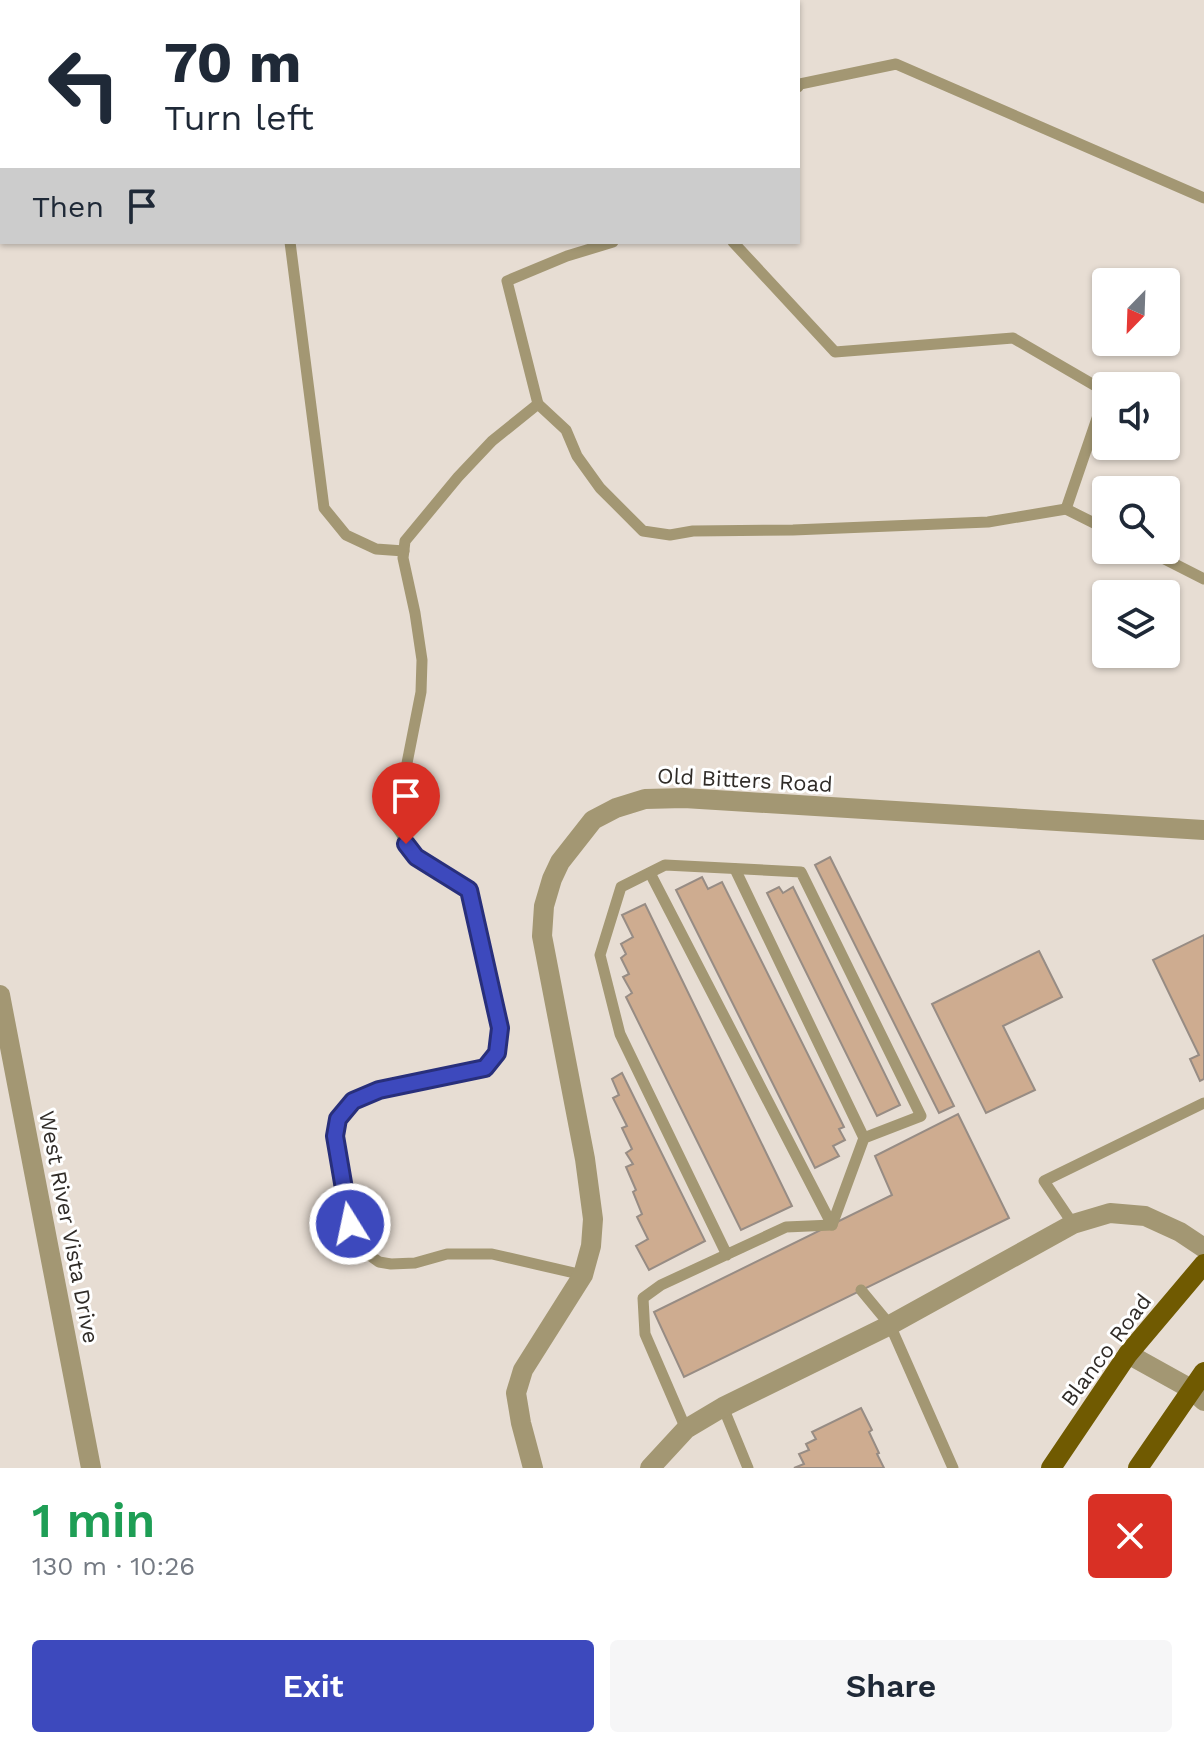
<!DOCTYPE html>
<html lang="en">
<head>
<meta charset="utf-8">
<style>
	body { margin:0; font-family:"Work Sans",sans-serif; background:#f6f6f7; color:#1f2937; height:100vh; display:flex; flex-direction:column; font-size:30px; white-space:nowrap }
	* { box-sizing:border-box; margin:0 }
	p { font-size:26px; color:#747a83 }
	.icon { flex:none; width:44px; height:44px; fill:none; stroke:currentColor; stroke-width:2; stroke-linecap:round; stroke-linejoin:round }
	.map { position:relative; height:1468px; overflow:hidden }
	.details { display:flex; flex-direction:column; background:#fff; flex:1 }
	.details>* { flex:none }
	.guide { position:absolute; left:0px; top:0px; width:800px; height:244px; box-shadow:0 2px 6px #0004; background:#fff; color:#1f2937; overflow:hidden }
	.needle { width:52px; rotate:203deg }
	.controls { position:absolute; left:1092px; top:268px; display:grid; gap:16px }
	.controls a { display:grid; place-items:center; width:88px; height:88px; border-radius:8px; background:#fff; box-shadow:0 2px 6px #0004; font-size:40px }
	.pin { position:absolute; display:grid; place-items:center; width:68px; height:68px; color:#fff; margin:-82px -34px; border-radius:50% 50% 50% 0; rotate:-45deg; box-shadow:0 0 8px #0007 }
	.pin .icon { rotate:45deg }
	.me { position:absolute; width:88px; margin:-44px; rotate:350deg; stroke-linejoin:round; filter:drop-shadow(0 0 6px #0008) }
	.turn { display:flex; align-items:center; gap:28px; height:168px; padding:0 32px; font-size:36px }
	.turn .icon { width:104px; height:104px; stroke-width:2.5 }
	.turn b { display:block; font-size:56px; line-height:68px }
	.then { display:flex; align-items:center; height:76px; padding:0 32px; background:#0003; gap:16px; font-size:30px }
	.round { display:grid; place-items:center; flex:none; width:84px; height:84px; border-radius:8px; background:#f6f6f7 }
	.summary { display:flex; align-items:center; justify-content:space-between; height:136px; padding:0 32px }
	h1 { font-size:48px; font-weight:600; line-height:60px; color:#1e9e55 }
	.primary-button { display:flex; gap:16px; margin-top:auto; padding:16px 32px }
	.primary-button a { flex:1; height:92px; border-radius:8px; background:#3d49bd; color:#fff; font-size:32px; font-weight:600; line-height:92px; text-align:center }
	.primary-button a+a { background:#f6f6f7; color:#1f2937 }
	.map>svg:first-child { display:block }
</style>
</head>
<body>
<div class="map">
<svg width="1204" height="1468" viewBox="0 0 1204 1468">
	<rect width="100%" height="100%" fill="#e7ddd3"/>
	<g fill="#ceac90" stroke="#978c84" stroke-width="2">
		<path d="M830,857L954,1106L939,1113L815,865Z"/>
		<path d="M702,877L708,889L722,882L844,1127L839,1129L845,1140L833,1146L839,1156L815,1168L676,890Z"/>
		<path d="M779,887L783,893L793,887L900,1105L877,1116L767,893Z"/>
		<path d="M645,904L792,1206L741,1230L626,997L632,993L623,977L629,974L621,958L626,954L621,944L633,937L622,915Z"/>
		<path d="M1204,935V1079L1200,1081L1190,1059L1199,1055L1153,960Z"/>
		<path d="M1039,951L1062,997L1003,1026L1035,1090L986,1113L932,1004Z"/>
		<path d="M622,1073L705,1241L649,1270L636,1246L648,1239L637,1217L642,1214L633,1192L636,1190L626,1167L633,1164L626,1153L632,1149L622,1128L627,1126L613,1098L619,1095L612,1079Z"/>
		<path d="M958,1114L1009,1218L684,1377L654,1312L892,1195L875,1156Z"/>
		<path d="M861,1408L872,1430L869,1432L879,1453L877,1454L884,1468H794L804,1464L799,1454L809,1450L806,1444L816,1439L812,1432Z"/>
	</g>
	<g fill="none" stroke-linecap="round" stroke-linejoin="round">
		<g stroke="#a39773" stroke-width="11">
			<path d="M798,87L800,84L896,64L1204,198"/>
			<path d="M290,242L324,508L346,535L376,549L404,551"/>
			<path d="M733,242L835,352L1013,338L1106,392"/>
			<path d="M1106,392L1066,509L1106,529"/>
			<path d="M538,404L566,430L577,456L600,488L643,531L670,535L693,531L793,530L988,522L1066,509"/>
			<path d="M1147,550L1204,579"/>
			<path d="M735,869L864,1138"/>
			<path d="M650,873L832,1225"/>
			<path d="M1073,1224L1044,1181L1204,1103"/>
			<path d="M583,1275L492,1254H447L415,1263L391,1264L379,1262L365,1252L350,1224L335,1136L338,1119L353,1101L379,1090L485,1068L497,1053L500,1028L489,976L469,890L416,857L395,824L421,692L422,660L415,613L403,558L405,541L458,477L492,441L538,404L507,281L567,256L613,242"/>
			<path d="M861,1290L890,1325L953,1468"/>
			<path d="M723,1407L748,1468"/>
			<path d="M686,1429L645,1334L643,1298L661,1285L786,1227L832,1225L864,1138L921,1116L801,872L665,865L621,887L600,955L620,1034L727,1255"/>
		</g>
		<g stroke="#a39773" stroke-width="20">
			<path d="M0,995L91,1468"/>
			<path d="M1128,1354L1191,1389L1204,1401"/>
			<path d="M533,1468L521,1423L516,1393L523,1370L583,1275L591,1246L593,1219L585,1159L542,936L544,906L552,879L560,862L593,820L616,808L645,799L684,798L1204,830"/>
			<path d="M650,1468L686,1429L723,1407L890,1325L1073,1224L1110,1213L1145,1216L1180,1232L1204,1248"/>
		</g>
		<g stroke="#705a01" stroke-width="20">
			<path d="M1051,1468L1128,1354L1204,1264"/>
			<path d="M1138,1468L1204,1372"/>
		</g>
	</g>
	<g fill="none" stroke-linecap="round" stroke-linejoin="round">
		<g stroke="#282f7b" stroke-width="20">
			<path id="route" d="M350,1224L335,1136L338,1119L353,1101L379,1090L485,1068L497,1053L500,1028L469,890L416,857L406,844"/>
		</g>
		<use href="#route" stroke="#3d49bd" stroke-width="14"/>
	</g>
	<g text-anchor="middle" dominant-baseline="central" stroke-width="6" stroke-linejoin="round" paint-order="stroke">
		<g font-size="22" fill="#302c28" stroke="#fff">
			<text transform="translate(745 780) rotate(3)">Old Bitters Road</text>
			<text transform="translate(69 1227) rotate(79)">West River Vista Drive</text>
			<text transform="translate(1106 1350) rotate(-53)">Blanco Road</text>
		</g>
	</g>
</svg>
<div class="controls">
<a><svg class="needle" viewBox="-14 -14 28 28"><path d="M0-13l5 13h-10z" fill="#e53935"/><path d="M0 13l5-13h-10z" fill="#747a83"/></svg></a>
<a><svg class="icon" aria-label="sound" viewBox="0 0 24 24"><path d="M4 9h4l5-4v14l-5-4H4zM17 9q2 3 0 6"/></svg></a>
<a><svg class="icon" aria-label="search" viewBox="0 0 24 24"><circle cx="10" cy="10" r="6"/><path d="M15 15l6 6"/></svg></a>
<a><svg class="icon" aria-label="layers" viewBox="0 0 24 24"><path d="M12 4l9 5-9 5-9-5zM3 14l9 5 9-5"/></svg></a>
</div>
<div class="pin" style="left:406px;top:844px;background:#d93025"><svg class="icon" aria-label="arrive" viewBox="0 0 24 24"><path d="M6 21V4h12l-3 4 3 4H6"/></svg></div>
<svg class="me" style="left:350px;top:1224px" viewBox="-20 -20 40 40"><circle r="17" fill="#3d49bd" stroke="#fff" stroke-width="3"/><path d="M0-11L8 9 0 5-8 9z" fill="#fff"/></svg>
<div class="guide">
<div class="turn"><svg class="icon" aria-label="left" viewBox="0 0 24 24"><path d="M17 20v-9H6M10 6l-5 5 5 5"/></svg><div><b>70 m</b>Turn left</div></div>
<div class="then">Then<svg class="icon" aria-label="arrive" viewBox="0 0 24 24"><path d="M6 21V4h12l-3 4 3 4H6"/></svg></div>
</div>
</div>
<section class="details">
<div class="summary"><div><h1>1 min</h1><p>130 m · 10:26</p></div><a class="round" style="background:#d93025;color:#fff"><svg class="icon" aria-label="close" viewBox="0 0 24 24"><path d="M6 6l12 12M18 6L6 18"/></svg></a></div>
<div class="primary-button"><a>Exit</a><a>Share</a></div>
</section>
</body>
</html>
